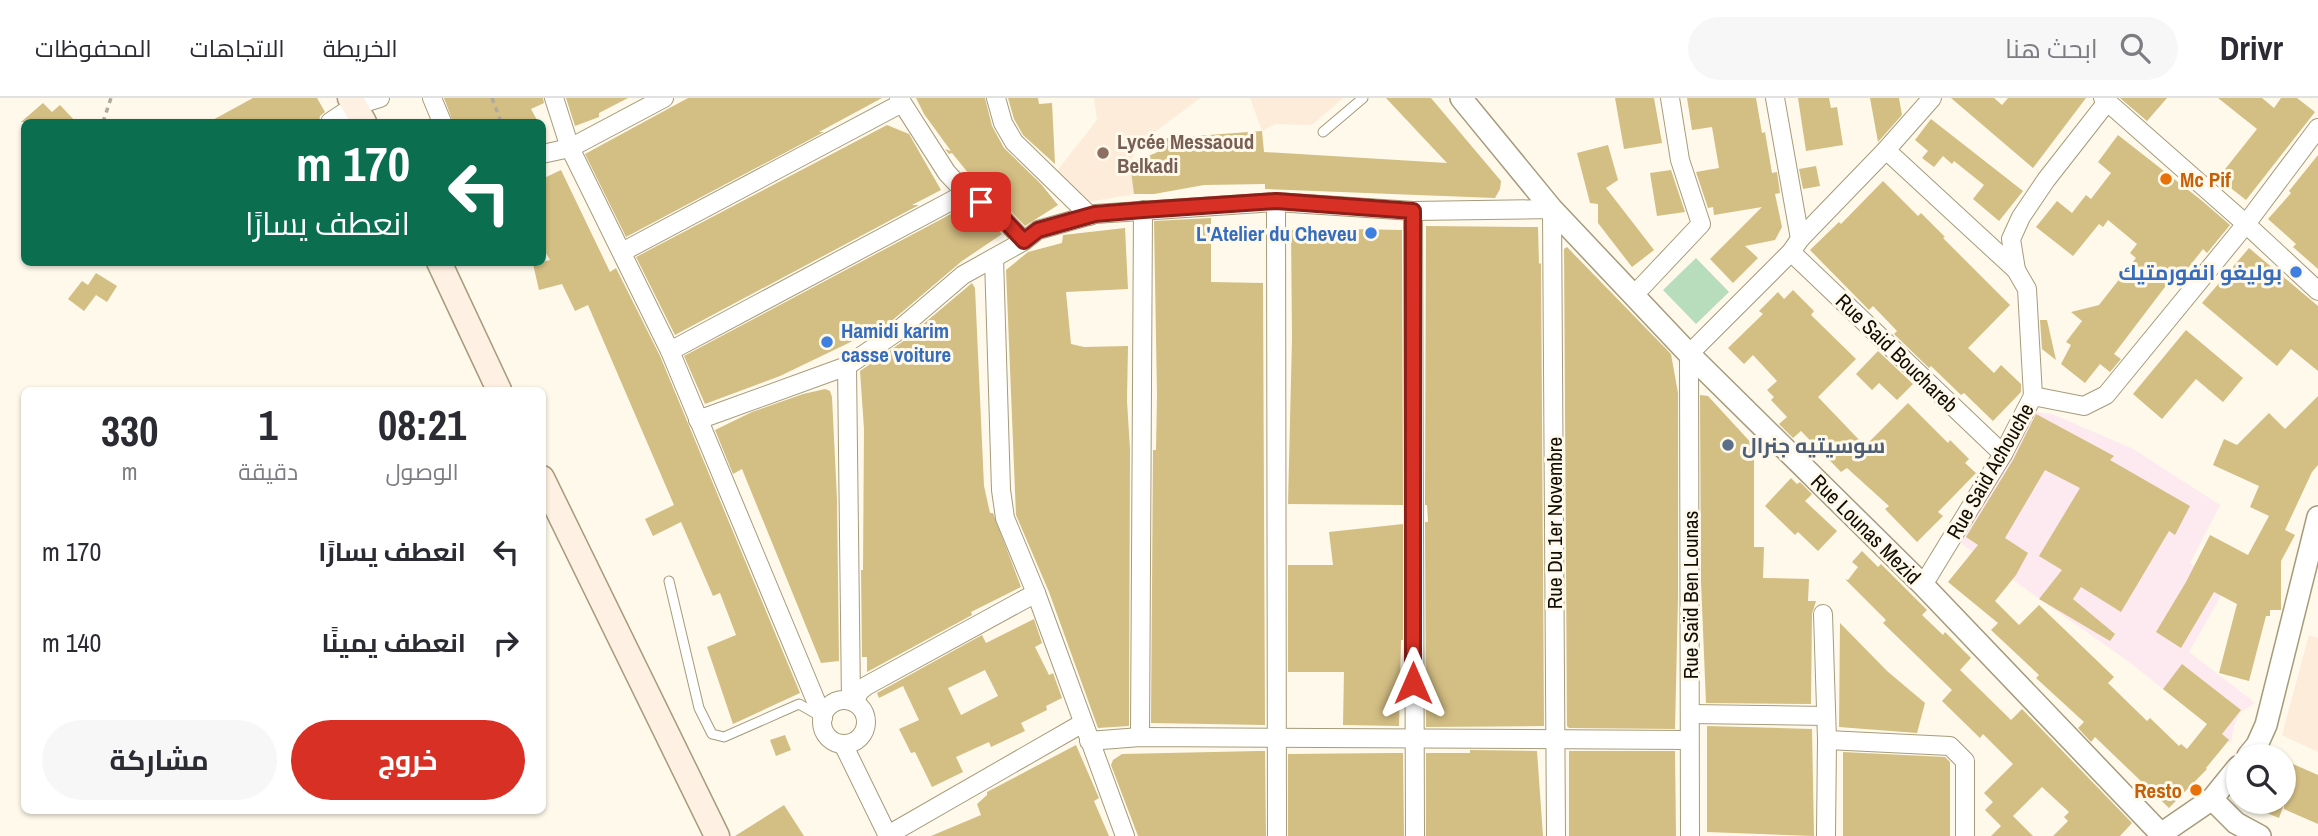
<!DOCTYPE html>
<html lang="ar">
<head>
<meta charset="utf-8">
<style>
	body { margin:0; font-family:"Archivo Narrow",Cairo,sans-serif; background:#f7f7f7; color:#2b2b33; direction:rtl; height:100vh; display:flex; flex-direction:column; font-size:26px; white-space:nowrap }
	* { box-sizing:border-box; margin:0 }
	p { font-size:23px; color:#7c7c81 }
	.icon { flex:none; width:38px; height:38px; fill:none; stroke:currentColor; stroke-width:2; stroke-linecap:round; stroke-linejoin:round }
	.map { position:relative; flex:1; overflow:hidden; direction:ltr }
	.side { position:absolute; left:21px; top:289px; width:525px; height:427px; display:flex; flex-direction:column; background:#fff; border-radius:10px; box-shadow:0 2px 5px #0004; direction:rtl }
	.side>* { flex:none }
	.guide { position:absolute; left:21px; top:21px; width:525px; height:147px; border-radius:10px; box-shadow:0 2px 5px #0004; direction:rtl; background:#0b6e4f; color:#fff; overflow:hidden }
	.controls { position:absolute; left:2226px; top:646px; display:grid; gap:14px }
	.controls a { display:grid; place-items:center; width:70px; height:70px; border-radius:50%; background:#fff; box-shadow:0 2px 5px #0004; font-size:35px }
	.pin { position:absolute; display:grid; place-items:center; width:60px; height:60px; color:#fff; margin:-30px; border-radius:14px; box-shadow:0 4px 10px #0006 }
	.me { position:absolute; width:77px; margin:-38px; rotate:0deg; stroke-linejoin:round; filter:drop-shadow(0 0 5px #0008) }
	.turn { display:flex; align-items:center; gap:24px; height:147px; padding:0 21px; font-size:32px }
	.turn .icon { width:91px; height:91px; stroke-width:2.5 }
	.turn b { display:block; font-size:49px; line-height:60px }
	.eta { display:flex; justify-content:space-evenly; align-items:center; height:119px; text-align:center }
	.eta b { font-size:42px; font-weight:700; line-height:49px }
	.button { display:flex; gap:14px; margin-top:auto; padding:14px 21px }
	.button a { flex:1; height:80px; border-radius:42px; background:#d93025; color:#fff; font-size:28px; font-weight:700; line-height:80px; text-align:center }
	.button a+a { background:#f7f7f7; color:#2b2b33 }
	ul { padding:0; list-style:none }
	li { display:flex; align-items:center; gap:21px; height:91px; padding:0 21px }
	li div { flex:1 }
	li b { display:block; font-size:26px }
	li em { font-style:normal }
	header { display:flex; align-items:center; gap:42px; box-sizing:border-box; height:98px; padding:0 35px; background:#fff; border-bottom:2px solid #e1e1e2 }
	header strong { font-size:33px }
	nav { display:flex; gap:38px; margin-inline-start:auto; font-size:24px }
	.search { width:490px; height:63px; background:#f7f7f7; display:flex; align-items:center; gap:18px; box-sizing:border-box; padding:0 24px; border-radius:38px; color:#7c7c81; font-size:26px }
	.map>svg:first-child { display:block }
</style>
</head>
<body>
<header>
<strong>Drivr</strong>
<div class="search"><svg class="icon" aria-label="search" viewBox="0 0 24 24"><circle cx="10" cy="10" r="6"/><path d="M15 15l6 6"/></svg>ابحث هنا</div>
<nav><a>الخريطة</a><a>الاتجاهات</a><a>المحفوظات</a></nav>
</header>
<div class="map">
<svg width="2318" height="738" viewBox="0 0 2318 738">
	<rect width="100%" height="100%" fill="#fef9eb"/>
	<path fill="#fde9f0" d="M2033,314L2052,316L2133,351L2220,407L2190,465L2223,494L2189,554L2255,605L2241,614L2234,627L2231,645L2128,563L1959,444Z"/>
	<g fill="#fdecda">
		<path d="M1094,0H1200L1140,45L1130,66L1134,96L1088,104L1057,73L1097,22Z"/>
		<path d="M1250,0H1343L1312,27L1275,26L1262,33Z"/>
		<path d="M2309,537L2318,540V654L2282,637Z"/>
	</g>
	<path fill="#b8ddbc" d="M1696,160L1729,194L1696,226L1663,192Z"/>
	<g fill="#d3be84" fill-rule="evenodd">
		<path d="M253,0H317L325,14L320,18L319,24H209Z"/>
		<path d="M444,0H543L544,5L531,11L538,24H453Z"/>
		<path d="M566,0H628L599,15V19L575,28Z"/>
		<path d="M688,0H882L819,34H824L626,139L585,56Z"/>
		<path d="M916,0H985L992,28L1004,50L1041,86L1058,107L1025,128L973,74L969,76L952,55L949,56L945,51L951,53L924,16Z"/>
		<path d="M1008,0H1038L1039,6L1052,5L1055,66L1023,37L1014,21Z"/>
		<path d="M1386,0H1431L1501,83L1500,91L1495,100L1265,91V86L1204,87L1154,96H1134L1130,66L1160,53L1156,45L1168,40L1262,33L1264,54L1447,65Z"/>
		<path d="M1615,0H1654L1662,45L1624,51Z"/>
		<path d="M1687,0H1756L1762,35L1765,34L1772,75L1777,74L1780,95L1775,96L1782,129L1775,142L1745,148L1758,160L1733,185L1710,161L1762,109L1714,117L1713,109L1708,110L1696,74L1719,70L1712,29L1692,32Z"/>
		<path d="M1798,0H1829L1831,10L1837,9L1843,47L1806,53Z"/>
		<path d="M1870,0H1899L1902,17L1878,44Z"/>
		<path d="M1951,0H1994L2002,7L2008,0H2086L2033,70Z"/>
		<path d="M2120,0H2167L2147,23Z"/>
		<path d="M2218,0H2262L2274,10L2281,0H2297L2315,14L2246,102L2218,80L2257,31Z"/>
		<path d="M43,5L52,14L60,7L76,24H21Z"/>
		<path d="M1931,21L2023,93L1999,123L1973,101L1984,87L1954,63L1952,66L1943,58L1934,69L1922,60L1928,53L1915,42Z"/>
		<path d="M887,27L909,36L941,92L912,107H919L675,237L636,159Z"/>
		<path d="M2118,37L2201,102L2230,127L2207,155L2203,151L2173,189L2168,185L2114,256L2121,261L2110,274L2100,266L2085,285L2061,266L2071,247L2066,244L2082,223L2071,214L2099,207L2136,160L2130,155L2137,146L2108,122L2103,129L2099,126L2073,158L2036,129L2057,103L2072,115L2086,97L2091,101L2111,75L2098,64Z"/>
		<path d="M1608,47L1618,82L1606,90L1654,152L1632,169L1598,125V106L1590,105L1577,55Z"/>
		<path d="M2318,57V171L2293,149L2296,146L2268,121L2291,95L2289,93Z"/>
		<path d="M1816,68L1820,88L1803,91L1799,71Z"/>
		<path d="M561,72L610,174L616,170L660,258L800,595L733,626L707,549L736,537L720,495L713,498L681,424L653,438L645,421L674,407L588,207L575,213L562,186L539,192L533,166L550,162L542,148V81Z"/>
		<path d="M1671,72L1685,114L1657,118L1650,75Z"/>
		<path d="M1883,83L1918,118L1921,115L1945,139L1943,140L2010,207L1968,250L1994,275L2001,267L2021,286V294L1993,323L1964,295L1961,297L1931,268L1929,270L1894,236L1897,233L1873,208L1869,212L1810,152L1839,124L1841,126Z"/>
		<path d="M966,108L989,122L1002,136L962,163L888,226L780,278L705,306L684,258Z"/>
		<path d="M1211,120V184L1263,185L1265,627L1151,625L1153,352H1156L1157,297L1154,123Z"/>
		<path d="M1426,128L1538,129L1539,166L1541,165L1544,628L1426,629L1425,424H1428L1427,407H1425Z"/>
		<path d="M1125,130L1128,191L1066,194L1071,246L1084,249L1128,248L1127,303L1130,351L1129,628L1098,630L1049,494L1016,417L1006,172L1028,154L1062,145L1063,137Z"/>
		<path d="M1348,131L1402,132L1403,407L1288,406L1292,240L1291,132Z"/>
		<path d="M1567,149L1671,256L1678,295V501L1675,631L1569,630L1567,628L1564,151Z"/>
		<path d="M2249,150L2318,208V273L2291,251L2277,268L2202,205Z"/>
		<path d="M96,175L117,188L107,204L96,197L84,213L68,201L82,183L88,187Z"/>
		<path d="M972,185L975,190L984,388L990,415H993L1021,489L971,514L972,517L867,574V559H862L861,472H863L864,331L860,273L902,244Z"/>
		<path d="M1793,192L1814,213L1811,217L1856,261L1818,299L1865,348L1908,305L1948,345L1950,342L1969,361L1965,365L1976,375L1938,414L1943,418L1917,444L1885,411L1889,408L1847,370L1841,374L1801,333L1793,340L1779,326L1787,319L1771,302L1774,299L1767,292L1777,283L1753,257L1744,266L1728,250L1763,216L1759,213L1778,194L1784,201Z"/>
		<path d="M2040,222H2047L2056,262L2042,251Z"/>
		<path d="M2186,232L2243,280L2223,304L2196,281L2162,321L2133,296Z"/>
		<path d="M1878,253L1913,286L1897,302L1879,285L1872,292L1856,276Z"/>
		<path d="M825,291L830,293L832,299L837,401L839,563L821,565L742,371L733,376L715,332L752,314L803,296Z"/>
		<path d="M1700,297L1708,298L1754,348V449H1764L1763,480L1809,481L1808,503H1816L1812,516L1811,606L1706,605L1701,484Z"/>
		<path d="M2318,298V367L2312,374L2285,432L2295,437L2281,463V512H2270V518H2266L2249,583L2219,575L2237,506L2214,494L2181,550L2156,534L2186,484L2210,437L2248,457L2269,418L2250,409L2259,388L2213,367L2224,341L2237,347L2269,315L2285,331Z"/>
		<path d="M2036,316L2114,358L2110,362L2190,408L2175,437L2169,433L2121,514L2081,489L2073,501L2115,536L2110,543L2039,501L2062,472L2039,458L2080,390L2045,372L2005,440L2028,455L2016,477L1995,503L2019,527L2039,507L2114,579L2108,585L2147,623L2150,620L2179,648L2181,646L2187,651L2207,626L2163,591L2182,566L2241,612L2222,636L2229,642L2206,670L2207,671L2169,710L2095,639L2091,644L2078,630L2084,624L2036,580L2039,577L1991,532L1998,525L1948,484L1978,447L1966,439L2013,362Z"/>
		<path d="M1791,380L1797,386L1800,384L1812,396L1805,403L1837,433L1818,453L1798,434L1795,437L1765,408Z"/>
		<path d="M1403,426V542H1401L1399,628L1343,627L1344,574H1288V467H1333L1329,434Z"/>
		<path d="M1862,453L1878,469L1881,466L1927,512L1922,517L1943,537L1945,534L1971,560L1960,572L2011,622L2022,611L2132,725L2120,738H2053L2068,723L2064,719L2069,714L2042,689L2013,718L2033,738H1991L2001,728L1985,712L1993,704L1984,695L2013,666L1983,636L1980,640L1942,603L1952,592L1883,525L1886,522L1845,481L1848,482L1858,469L1852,464Z"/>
		<path d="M1034,521L1042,545L1035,549L1049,577L1053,575L1062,600L1046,608L1047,612L1021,625L1025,633L991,649L989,644L956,659L963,674L932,689L915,654L911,655L899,631L919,622L903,588L879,600L877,595L982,537L986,545ZM985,572L998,598L961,617L948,590Z"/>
		<path d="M1840,525L1887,573L1925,605L1917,635L1839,629Z"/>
		<path d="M1707,628L1812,631L1814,738L1707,734Z"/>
		<path d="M785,637L791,652L776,658L770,642Z"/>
		<path d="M1076,647L1099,700L1094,703L1109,738H931L981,717L977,706L987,697V694Z"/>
		<path d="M1470,652L1537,653L1543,738H1426V655H1470Z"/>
		<path d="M1259,653H1265L1266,738H1138L1111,667L1113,662L1122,656Z"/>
		<path d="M1569,653H1675L1676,738H1569Z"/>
		<path d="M1843,654L1945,659L1950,664V738H1843Z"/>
		<path d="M1391,655H1403L1404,738H1288V656Z"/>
		<path d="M2293,666L2318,677V726L2284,711V706L2279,720L2240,704H2284V690Z"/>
		<path d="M784,707L804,738H735Z"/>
	</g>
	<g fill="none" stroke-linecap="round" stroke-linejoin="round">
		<g stroke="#a69b7b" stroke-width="11">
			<g id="service">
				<path d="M1323,34L1363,0"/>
				<path d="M669,483L699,610L712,636L724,639L799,606L820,618"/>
			</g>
		</g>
		<g stroke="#a69b7b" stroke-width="20">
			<g id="minor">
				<path d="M432,0L442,24"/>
				<path d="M554,0L570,50L670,253L823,620"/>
				<path d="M899,0L947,75L966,95L996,113L1024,143"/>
				<path d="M996,0L1003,25L1014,44L1090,118"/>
				<path d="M1775,0L1800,141"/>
				<path d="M2103,0L2246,126L2318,193"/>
				<path d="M330,24L354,8L380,0"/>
				<path d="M1886,52L2016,172L2027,191L2033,298"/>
				<path d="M542,56L570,50L664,0"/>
				<path d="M1276,104L1277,738"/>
				<path d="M1413,113L1415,738"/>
				<path d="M622,154L902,5"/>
				<path d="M1791,154L2003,356"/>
				<path d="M994,160L1001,392L1005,420L1036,495L1125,738"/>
				<path d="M2016,172L2011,141L2021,119L2046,82L2107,4"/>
				<path d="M1635,196L1701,126L1680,62L1670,0"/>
				<path d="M670,253L966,95"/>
				<path d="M698,322L847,268"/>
				<path d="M1923,487L2003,356L2033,298L2084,308L2106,297L2246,126L2318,30"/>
				<path d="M1823,516L1827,642L1826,738"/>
				<circle cx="844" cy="624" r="22"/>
				<path d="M851,603L847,268L895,235L963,177L1024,143L1038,132L1095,116L1276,104L1413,113L1552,111L1556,738"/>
				<path d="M854,604L860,593L866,588L1036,495"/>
				<path d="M1690,616L1826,618"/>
				<path d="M1140,639L1143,112"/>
				<path d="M1827,642L1950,648L1965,663V738"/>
				<path d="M1089,643L1140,639L1689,642"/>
				<path d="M843,646L888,738"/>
				<path d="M888,737L1083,625"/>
				<path d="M1690,738L1689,256L1791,154L1800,141L1886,52L1932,0"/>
			</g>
		</g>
		<g stroke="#a69b7b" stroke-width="24">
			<g id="tertiary">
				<path d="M1461,0L1552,111L1689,256L1923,487L2161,736L2212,701L2238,669"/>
				<path d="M2248,658L2257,647L2266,627L2318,419"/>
				<path d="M2212,701L2236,725L2260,738"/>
			</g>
		</g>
		<g stroke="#a69b7b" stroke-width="27">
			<g id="secondary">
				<path d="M350,0L364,24"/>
				<path d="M439,164L499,292"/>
				<path d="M542,380L717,738"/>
			</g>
		</g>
		<g stroke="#afaa9d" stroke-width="3.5" stroke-dasharray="5 5" stroke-linecap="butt">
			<path d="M492,0L501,24"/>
			<path d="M103,24L111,0"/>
		</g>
		<use href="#service" stroke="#fff" stroke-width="9"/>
		<use href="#minor" stroke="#fff" stroke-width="18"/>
		<use href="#tertiary" stroke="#fff" stroke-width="21"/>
		<use href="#secondary" stroke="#fef0e2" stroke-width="24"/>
	</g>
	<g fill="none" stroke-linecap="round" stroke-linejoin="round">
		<g stroke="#8d1f18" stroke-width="18">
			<path id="route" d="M981,104L996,113L1024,143L1038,132L1095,116L1143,112L1276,103L1413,113V585"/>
		</g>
		<use href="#route" stroke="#d93025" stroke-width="12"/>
	</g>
	<circle fill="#8d6e63" stroke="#fef9eb" stroke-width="2.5" cx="1103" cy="55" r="7"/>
	<g fill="#e8710a" stroke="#fef9eb" stroke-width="2.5">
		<circle cx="2166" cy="81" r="7"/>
		<circle cx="2196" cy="692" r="7"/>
	</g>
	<g fill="#3f7fe0" stroke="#fef9eb" stroke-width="2.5">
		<circle cx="1371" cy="135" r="7"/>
		<circle cx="2296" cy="174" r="7"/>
		<circle cx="827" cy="244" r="7"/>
	</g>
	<circle fill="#5c6f8a" stroke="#fef9eb" stroke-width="2.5" cx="1728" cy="347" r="7"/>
	<g text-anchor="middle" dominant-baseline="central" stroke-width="6" stroke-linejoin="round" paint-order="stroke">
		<g font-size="21" font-weight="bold" fill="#785e54" stroke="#fef9eb" text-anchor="start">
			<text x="1117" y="43">Lycée Messaoud<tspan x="1117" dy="24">Belkadi</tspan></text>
		</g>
		<g font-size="21" font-weight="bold" fill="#c56008" stroke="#fef9eb" text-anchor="start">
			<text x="2180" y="81">Mc Pif</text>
			<text x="2182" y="692" text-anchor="end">Resto</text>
		</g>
		<g font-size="21" font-weight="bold" fill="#366cbe" stroke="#fef9eb" text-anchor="end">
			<text x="1357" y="135">L'Atelier du Cheveu</text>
			<text x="2282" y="174">بوليغو انفورمتيك</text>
			<text x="841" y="232" text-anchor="start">Hamidi karim<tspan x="841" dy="24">casse voiture</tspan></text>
		</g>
		<g font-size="21" fill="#110d03" stroke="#fef9eb">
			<text transform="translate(1897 255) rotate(44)">Rue Said Bouchareb</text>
			<text transform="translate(1990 373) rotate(-60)">Rue Said Achouche</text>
			<text transform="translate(1554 425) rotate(-90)">Rue Du 1er Novembre</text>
			<text transform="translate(1866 431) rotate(45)">Rue Lounas Mezid</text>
			<text transform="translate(1690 497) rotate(-90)">Rue Saïd Ben Lounas</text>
		</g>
		<g font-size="21" font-weight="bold" fill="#4e5e75" stroke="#fef9eb" text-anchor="start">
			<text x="1742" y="347">سوسيتيه جنرال</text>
		</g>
	</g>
</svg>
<div class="controls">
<a><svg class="icon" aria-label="search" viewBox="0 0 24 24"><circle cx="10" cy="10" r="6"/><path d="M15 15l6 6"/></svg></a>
</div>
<div class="pin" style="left:981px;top:104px;background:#d93025"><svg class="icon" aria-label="arrive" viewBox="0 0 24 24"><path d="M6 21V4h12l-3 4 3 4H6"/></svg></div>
<svg class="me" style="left:1413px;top:585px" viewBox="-20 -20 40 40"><path d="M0-17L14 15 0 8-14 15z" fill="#d93025" stroke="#fff" stroke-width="4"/></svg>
<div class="guide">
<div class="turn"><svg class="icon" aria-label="left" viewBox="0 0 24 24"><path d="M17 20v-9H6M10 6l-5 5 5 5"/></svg><div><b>170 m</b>انعطف يسارًا</div></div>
</div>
<section class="side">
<div class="eta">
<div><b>08:21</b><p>الوصول</p></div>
<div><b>1</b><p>دقيقة</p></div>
<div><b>330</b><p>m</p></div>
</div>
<ul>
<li><svg class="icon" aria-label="left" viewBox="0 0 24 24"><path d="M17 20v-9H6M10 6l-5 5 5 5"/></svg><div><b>انعطف يسارًا</b></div><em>170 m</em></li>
<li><svg class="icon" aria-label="right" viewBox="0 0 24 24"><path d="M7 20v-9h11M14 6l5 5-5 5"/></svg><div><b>انعطف يمينًا</b></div><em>140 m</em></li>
</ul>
<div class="button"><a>خروج</a><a>مشاركة</a></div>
</section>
</div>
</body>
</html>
